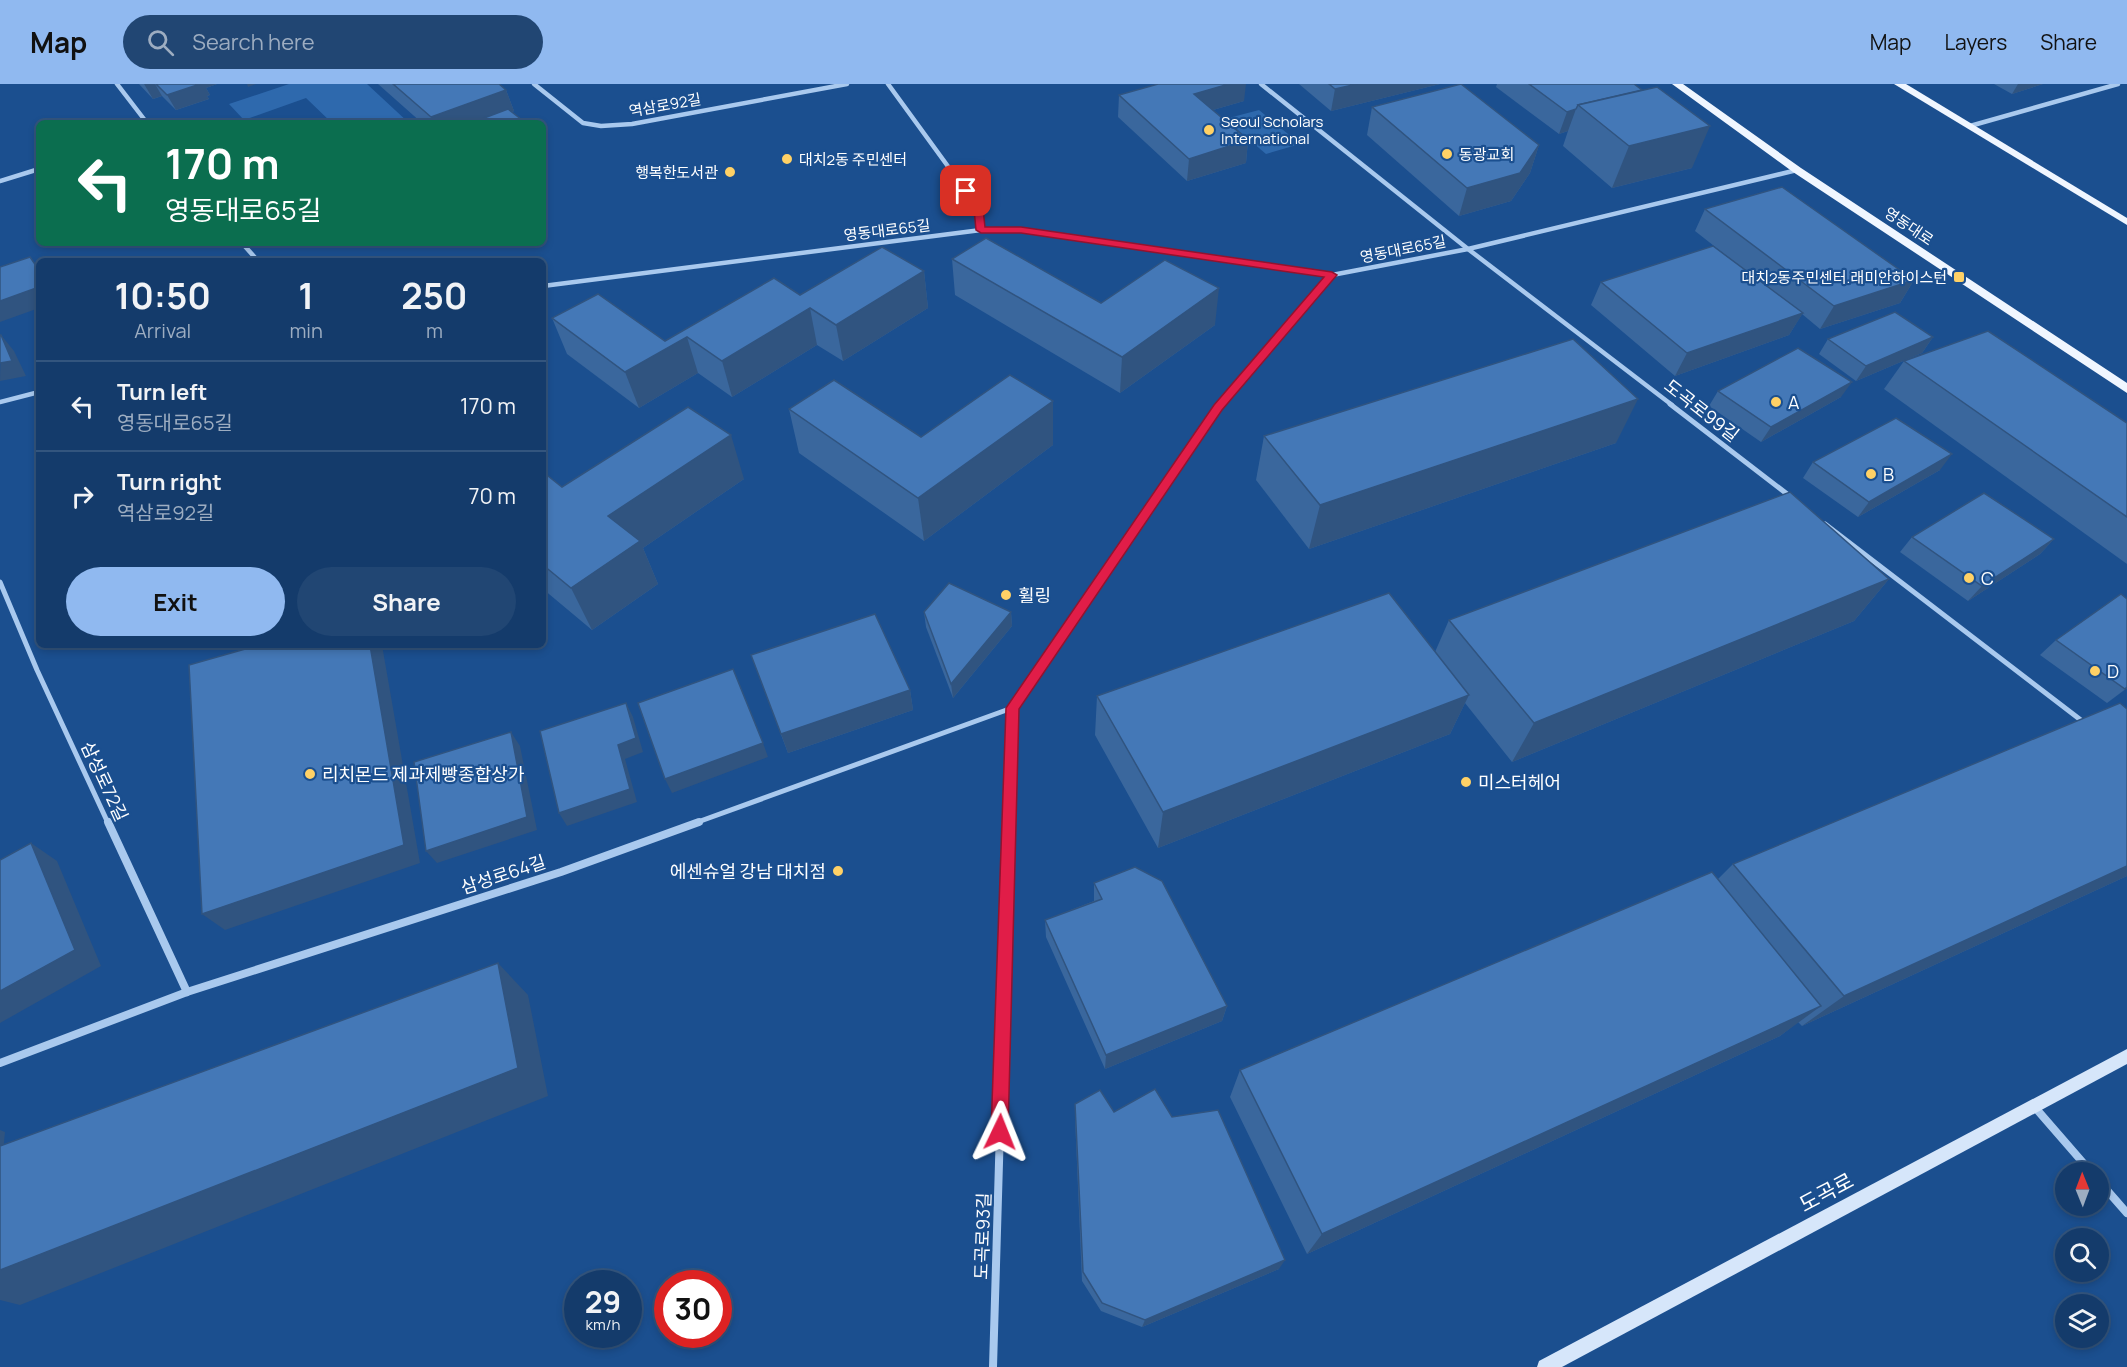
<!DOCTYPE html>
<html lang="en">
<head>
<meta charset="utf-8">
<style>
	body { margin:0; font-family:Manrope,"Noto Sans KR",sans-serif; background:#214673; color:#f1f3f6; height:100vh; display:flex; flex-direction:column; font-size:22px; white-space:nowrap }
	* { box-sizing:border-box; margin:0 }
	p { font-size:20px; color:#9dadc1 }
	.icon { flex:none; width:33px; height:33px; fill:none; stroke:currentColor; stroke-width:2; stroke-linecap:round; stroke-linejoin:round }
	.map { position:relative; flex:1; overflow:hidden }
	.drawer { position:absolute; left:36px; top:174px; width:510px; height:390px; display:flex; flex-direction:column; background:#143b6b; border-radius:9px; box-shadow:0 3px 9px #0003,0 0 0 2px #33557e }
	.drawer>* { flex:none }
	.hud { position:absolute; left:36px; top:36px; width:510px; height:126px; border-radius:9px; box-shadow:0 3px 9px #0003,0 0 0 2px #33557e; background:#0b6e4f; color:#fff; overflow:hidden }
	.needle { width:39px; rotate:359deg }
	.fabs { position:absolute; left:2055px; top:1078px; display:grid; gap:12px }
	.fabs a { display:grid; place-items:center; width:54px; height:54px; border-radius:50%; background:#143b6b; box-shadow:0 3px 9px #0003,0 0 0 2px #33557e; font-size:30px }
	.speed { position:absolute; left:564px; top:1186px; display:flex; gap:12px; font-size:30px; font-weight:700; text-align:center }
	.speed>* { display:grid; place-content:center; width:78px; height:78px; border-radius:50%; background:#143b6b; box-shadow:0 3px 9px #0003,0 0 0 2px #33557e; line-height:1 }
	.speed small { font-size:15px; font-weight:400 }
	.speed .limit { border:9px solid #d22; background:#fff; color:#111 }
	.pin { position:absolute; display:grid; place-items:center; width:51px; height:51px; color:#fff; margin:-26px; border-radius:12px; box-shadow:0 3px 9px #0006 }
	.me { position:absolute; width:66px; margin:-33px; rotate:2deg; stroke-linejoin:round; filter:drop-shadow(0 0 4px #0008) }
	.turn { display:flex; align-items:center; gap:21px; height:126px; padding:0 30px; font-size:27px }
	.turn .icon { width:78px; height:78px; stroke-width:2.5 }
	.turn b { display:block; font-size:42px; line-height:51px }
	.eta { display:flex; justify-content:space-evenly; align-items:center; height:102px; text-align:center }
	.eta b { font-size:36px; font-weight:700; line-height:42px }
	.button { display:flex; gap:12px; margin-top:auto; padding:12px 30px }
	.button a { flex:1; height:69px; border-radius:36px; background:#90b9f0; color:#111; font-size:24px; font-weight:700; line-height:69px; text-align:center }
	.button a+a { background:#214673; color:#f1f3f6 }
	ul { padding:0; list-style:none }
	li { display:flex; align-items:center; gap:18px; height:90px; padding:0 30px; border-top:2px solid #33557e }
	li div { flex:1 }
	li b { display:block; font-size:22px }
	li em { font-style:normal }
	header { display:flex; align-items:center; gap:36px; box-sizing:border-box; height:84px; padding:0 30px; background:#90b9f0; color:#111 }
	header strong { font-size:28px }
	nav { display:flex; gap:33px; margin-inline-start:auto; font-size:21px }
	.search { width:420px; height:54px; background:#214673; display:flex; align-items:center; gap:15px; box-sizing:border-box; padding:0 21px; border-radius:33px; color:#9dadc1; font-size:22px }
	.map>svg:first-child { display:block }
</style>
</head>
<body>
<header>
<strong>Map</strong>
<div class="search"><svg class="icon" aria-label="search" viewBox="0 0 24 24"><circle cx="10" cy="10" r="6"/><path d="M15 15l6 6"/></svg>Search here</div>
<nav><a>Map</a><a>Layers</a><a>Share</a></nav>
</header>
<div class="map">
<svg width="2127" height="1283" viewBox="0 0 2127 1283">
	<rect width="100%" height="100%" fill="#1b4f8f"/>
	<g fill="#2e69ad">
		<path d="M289,0H367L409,39H332L306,14L244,36L229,20Z"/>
		<path d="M1259,26L1300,60L1266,70L1225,35Z"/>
	</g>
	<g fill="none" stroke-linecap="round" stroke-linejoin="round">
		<g stroke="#a9c9ee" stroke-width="4.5">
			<path d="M117,0L147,39"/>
			<path d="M534,0L583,39L601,42L632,40L847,0"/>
			<path d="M888,0L979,125L981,146"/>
			<path d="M1261,0L1468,165L1672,321"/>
			<path d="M1970,42L2118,0"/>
			<path d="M0,97L39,85"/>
			<path d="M242,159L258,177"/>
			<path d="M543,202L981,146H1021L1332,191L1468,165L1797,86"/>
			<path d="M0,318L39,308"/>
			<path d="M1220,321L1332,191"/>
		</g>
		<g stroke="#a9c9ee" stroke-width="5">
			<path d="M1670,320L1791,413"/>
			<path d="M1825,440L2086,640"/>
			<path d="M0,498L37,586L108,739"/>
			<path d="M695,739L1012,624"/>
			<path d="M1009,739L1012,624L1221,320"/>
		</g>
		<g stroke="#a9c9ee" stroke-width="8">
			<path d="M108,738L187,908"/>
			<path d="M0,979L187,908L561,788L699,738"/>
			<path d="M2033,1021L2092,1089"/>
			<path d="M2098,1096L2127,1129"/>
			<path d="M993,1283L1009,738"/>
		</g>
		<path fill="#d6e6fa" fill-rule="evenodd" d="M2127,965V980L1562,1283H1537L1539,1277Z"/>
		<g fill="#f0f6ff" fill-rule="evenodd">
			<path d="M1672,0H1683L1801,84L2127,299V309L1793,88Z"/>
			<path d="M1894,0H1906L2127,134V141Z"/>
		</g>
	</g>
	<g fill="#3a679d">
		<path d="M139,0H217L206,4L210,11L207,12L209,15L176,26L162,12L153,15Z"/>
		<path d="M378,0H499L506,6L514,27L512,28L526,39H422Z"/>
		<path d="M1299,0H1440L1331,27Z"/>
		<path d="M1497,0H1634L1692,84L1612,104L1563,62L1568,47L1559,50L1496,3Z"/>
		<path d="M1994,0H2043L2012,10Z"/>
		<path d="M1119,11L1244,17L1213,26L1248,56L1246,79L1187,97L1118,33Z"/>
		<path d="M1372,23L1539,61L1530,89L1511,117L1459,132L1367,51Z"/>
		<path d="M1705,125L1914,196L1900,219L1820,245L1802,230L1789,251L1675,292L1591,221L1601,198L1737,180L1695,147Z"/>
		<path d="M952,175L1101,219L1215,241L1120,309L955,211Z"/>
		<path d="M924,187L928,224L843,277L817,261L732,313L698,289L639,324L567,270L552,234L665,257L800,211Z"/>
		<path d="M1933,253L1922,269L1856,297L1819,270L1828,255Z"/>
		<path d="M1904,277L2127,339V480L1884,305Z"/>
		<path d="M1718,307L1841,313L1761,358L1709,322Z"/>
		<path d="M1053,317V361L924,457L799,369L789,325L921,353Z"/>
		<path d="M1264,352L1616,359L1309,465L1256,396Z"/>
		<path d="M1813,378L1940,386L1858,433L1803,394Z"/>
		<path d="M543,388L562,403L744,395L643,464L658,500L592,546L543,505Z"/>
		<path d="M1912,453L2054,455L2040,470L1968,517L1900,468Z"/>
		<path d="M1889,495L1854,537L1512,678L1465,619L1450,650L1158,764L1095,651L1097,612L1435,568L1449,536Z"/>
		<path d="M2127,515V604L2107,619L2040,571L2056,556Z"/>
		<path d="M924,528H1011L1012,542L953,614L926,543Z"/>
		<path d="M751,571L910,606L913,626L788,669Z"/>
		<path d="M2127,625V792L1802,942L1798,938L1780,952L1307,1170L1230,1013L1240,986L1718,795L1733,780Z"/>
		<path d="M1094,799L1227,922L1222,937L1105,985L1046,853L1045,836L1094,817Z"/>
		<path d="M1075,1020L1114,1028L1172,1033L1279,1185L1142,1243L1101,1227L1082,1197L1075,1033Z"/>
	</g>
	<g fill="#305480">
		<path d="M144,0H155L162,12L153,15Z"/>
		<path d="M199,0H217L206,4L210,11L207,12L209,15L176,26L167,11Z"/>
		<path d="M247,0H256L248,3Z"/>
		<path d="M1229,0H1246L1244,17L1192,32L1194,10Z"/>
		<path d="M1357,0H1440L1331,27L1335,5Z"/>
		<path d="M2018,0H2043L2012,10Z"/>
		<path d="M506,6L514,27L483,39H433L431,33Z"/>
		<path d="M1576,25L1568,47L1559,50L1567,28Z"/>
		<path d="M1710,42L1692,84L1612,104L1629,62Z"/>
		<path d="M1248,56L1246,79L1187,97L1189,75Z"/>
		<path d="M1539,61L1530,89L1511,117L1459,132L1467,104Z"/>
		<path d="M924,187L928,224L843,277L836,241Z"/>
		<path d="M1914,196L1900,219L1820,245L1834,222Z"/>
		<path d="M39,203V224L0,238V217Z"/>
		<path d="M1219,204L1215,241L1120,309L1122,273Z"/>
		<path d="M810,224L817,261L732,313L722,277Z"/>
		<path d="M1803,229L1789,251L1675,292L1687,269Z"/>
		<path d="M1,251L14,267L26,292L0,297Z"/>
		<path d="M687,253L698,289L639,324L625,288Z"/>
		<path d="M1933,253L1922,269L1856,297L1866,282Z"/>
		<path d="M1852,298L1841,313L1761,358L1771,343Z"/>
		<path d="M1638,315L1616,359L1309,465L1320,421Z"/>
		<path d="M1053,317V361L924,457L918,414Z"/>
		<path d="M731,351L744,395L643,464L658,500L592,546L571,504L608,432Z"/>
		<path d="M1952,370L1940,386L1858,433L1869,418Z"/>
		<path d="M2054,455L2040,470L1968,517L1982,502Z"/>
		<path d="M1889,495L1854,537L1512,678L1534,639Z"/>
		<path d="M1011,528L1012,542L953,614L951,600Z"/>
		<path d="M370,561H382L420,779L225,846L202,830Z"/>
		<path d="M910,606L913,626L788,669L781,650Z"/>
		<path d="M1469,611L1450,650L1158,764L1163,728Z"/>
		<path d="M626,619L633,633L643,668L625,675L637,718L567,742L559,729Z"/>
		<path d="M511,648L520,662L537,746L437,779L426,767Z"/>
		<path d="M763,659L768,673L672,709L665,695Z"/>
		<path d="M31,759L57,777L101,882L0,939V907Z"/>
		<path d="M2127,782V792L1802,942L1844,912Z"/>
		<path d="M498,879L528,911L548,1012L20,1221L0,1216V1186Z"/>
		<path d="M1227,922L1222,937L1105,985L1106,971Z"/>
		<path d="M1821,922L1780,952L1307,1170L1322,1150Z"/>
		<path d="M0,1046L5,1048L0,1100Z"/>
		<path d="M1285,1176L1279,1185L1142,1243L1145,1236Z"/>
	</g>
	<g fill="#4478b7" stroke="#305480" stroke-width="1.5">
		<path d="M156,0H200L167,11Z"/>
		<path d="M393,0H499L506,6L431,33Z"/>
		<path d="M1158,0H1229L1194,10L1248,56L1189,75L1119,11Z"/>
		<path d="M1329,0H1357L1335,5Z"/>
		<path d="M1461,0L1539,61L1520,89L1467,104L1372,23Z"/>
		<path d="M1529,0H1634L1642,6L1578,21L1576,25L1567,28Z"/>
		<path d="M1657,3L1710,42L1629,62L1578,21Z"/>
		<path d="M508,25L526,39H471Z"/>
		<path d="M1782,103L1914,196L1834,222L1705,125Z"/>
		<path d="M986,154L1101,219L1165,176L1219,204L1122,273L952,175Z"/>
		<path d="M1713,162L1803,229L1687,269L1601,198Z"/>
		<path d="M882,163L924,187L836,241L810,224L722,277L687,253L625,288L552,234L598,210L665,257L774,194L800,211Z"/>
		<path d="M30,173L39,186V203L0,217V183Z"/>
		<path d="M1895,228L1933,253L1866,282L1828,255Z"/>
		<path d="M1988,247L2127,339V433L1904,277Z"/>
		<path d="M0,251H1L12,277L0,279Z"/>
		<path d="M1573,255L1638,315L1320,421L1264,352Z"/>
		<path d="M1798,264L1852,298L1771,343L1718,307Z"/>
		<path d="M1010,291L1053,317L918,414L789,325L834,296L921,353Z"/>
		<path d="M688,323L731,351L608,432L640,457L571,504L543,481V388L562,403Z"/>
		<path d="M1896,334L1952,370L1869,418L1813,378Z"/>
		<path d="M1790,408L1889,495L1534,639L1449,536Z"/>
		<path d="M1984,409L2054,455L1982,502L1912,453Z"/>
		<path d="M949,499L1011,528L951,600L924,528Z"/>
		<path d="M1389,509L1469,611L1163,728L1097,612Z"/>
		<path d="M2121,510L2127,515V603L2125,605L2056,556Z"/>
		<path d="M875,530L910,606L781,650L751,571Z"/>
		<path d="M259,561H370L404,761L202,830L189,581Z"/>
		<path d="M733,585L763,659L665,695L638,619Z"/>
		<path d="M626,619L636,654L618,661L630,705L559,729L540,647Z"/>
		<path d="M2120,619L2127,625V782L1844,912L1733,780Z"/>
		<path d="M511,648L527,733L426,767L414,678Z"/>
		<path d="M31,759L75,866L0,907V776Z"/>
		<path d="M1135,783L1162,797L1227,922L1106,971L1045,836L1102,815L1094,799Z"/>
		<path d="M1712,788L1821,922L1322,1150L1240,986Z"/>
		<path d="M498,879L518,984L0,1186V1062Z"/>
		<path d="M1155,1005L1172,1033L1218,1026L1285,1176L1145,1236L1102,1219L1083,1188L1075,1020L1100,1006L1114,1028Z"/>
	</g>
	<path fill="#e11d48" stroke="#92132f" stroke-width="1.5" d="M962,105H969L983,125L985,143H1021L1332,188L1337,191L1222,326L1019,625L1008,1048L1006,1054L1000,1056L994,1054L991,1048L1006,624L1214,321L1324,193L1021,149H981L976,146L974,125L961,107Z"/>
	<g fill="#ffd166" stroke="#1b4f8f" stroke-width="2">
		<circle cx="1209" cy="46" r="6"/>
		<circle cx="1447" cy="70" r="6"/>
		<circle cx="787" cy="75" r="6"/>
		<circle cx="730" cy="88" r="6"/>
		<rect x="1953" y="187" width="12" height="12" rx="3"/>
		<circle cx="1776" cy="318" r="6"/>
		<circle cx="1871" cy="390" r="6"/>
		<circle cx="1969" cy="494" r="6"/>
		<circle cx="1006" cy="511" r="6"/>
		<circle cx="2095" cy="587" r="6"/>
		<circle cx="310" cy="690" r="6"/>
		<circle cx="1466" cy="698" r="6"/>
		<circle cx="838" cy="787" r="6"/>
	</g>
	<g text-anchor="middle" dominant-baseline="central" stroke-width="4.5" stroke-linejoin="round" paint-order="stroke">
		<g font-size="15" fill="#fff" stroke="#1b4f8f">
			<text transform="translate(665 21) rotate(-10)">역삼로92길</text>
			<text transform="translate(1909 142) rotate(34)">영동대로</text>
			<text transform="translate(887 146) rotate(-7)">영동대로65길</text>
			<text transform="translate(1403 165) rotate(-11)">영동대로65길</text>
		</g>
		<g font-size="15" fill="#fff" stroke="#1b4f8f" text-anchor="start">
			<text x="1221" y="37">Seoul Scholars<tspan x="1221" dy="17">International</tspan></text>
			<text x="1459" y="70">동광교회</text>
			<text x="799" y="75">대치2동 주민센터</text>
			<text x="718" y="88" text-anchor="end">행복한도서관</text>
			<text x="1947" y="193" text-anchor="end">대치2동주민센터.래미안하이스턴</text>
		</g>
		<g font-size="18" fill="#fff" stroke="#1b4f8f" text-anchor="start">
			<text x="1788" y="318">A</text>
			<text x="1883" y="390">B</text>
			<text x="1981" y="494">C</text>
			<text x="1018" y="511">휠링</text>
			<text x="2107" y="587">D</text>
			<text x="322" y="690">리치몬드 제과제빵종합상가</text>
			<text x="1478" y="698">미스터헤어</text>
			<text x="826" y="787" text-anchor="end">에센슈얼 강남 대치점</text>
		</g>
		<g font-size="18" fill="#fff" stroke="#1b4f8f">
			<text transform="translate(1702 326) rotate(38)">도곡로99길</text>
			<text transform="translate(105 697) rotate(65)">삼성로72길</text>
			<text transform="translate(503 790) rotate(-18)">삼성로64길</text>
			<text transform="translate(982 1152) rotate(-88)">도곡로93길</text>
		</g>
		<g font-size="21" fill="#fff" stroke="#1b4f8f">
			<text transform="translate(1826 1108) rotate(-28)">도곡로</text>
		</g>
	</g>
</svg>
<div class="fabs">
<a><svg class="needle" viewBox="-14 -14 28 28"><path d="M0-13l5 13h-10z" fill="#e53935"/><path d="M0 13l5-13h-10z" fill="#9dadc1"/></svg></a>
<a><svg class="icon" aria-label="search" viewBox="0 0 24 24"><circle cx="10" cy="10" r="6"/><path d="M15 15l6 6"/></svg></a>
<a><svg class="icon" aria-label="layers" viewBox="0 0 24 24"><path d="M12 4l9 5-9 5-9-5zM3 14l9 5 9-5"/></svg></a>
</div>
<div class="speed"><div>29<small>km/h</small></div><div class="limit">30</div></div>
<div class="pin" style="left:966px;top:107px;background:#d93025"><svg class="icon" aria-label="arrive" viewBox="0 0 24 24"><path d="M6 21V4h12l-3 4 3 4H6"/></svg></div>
<svg class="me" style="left:1000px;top:1048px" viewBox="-20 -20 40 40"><path d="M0-17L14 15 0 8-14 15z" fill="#e11d48" stroke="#fff" stroke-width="4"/></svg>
<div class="hud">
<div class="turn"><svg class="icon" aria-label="left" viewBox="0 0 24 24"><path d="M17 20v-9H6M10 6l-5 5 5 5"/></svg><div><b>170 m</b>영동대로65길</div></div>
</div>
<section class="drawer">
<div class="eta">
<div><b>10:50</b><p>Arrival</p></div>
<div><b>1</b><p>min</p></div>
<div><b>250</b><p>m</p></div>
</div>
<ul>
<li><svg class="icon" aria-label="left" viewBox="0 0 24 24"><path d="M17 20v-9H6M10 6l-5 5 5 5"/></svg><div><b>Turn left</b><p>영동대로65길</p></div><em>170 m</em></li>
<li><svg class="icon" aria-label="right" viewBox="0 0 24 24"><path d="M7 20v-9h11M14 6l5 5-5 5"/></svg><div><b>Turn right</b><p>역삼로92길</p></div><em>70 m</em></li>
</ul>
<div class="button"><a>Exit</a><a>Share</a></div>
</section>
</div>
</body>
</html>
